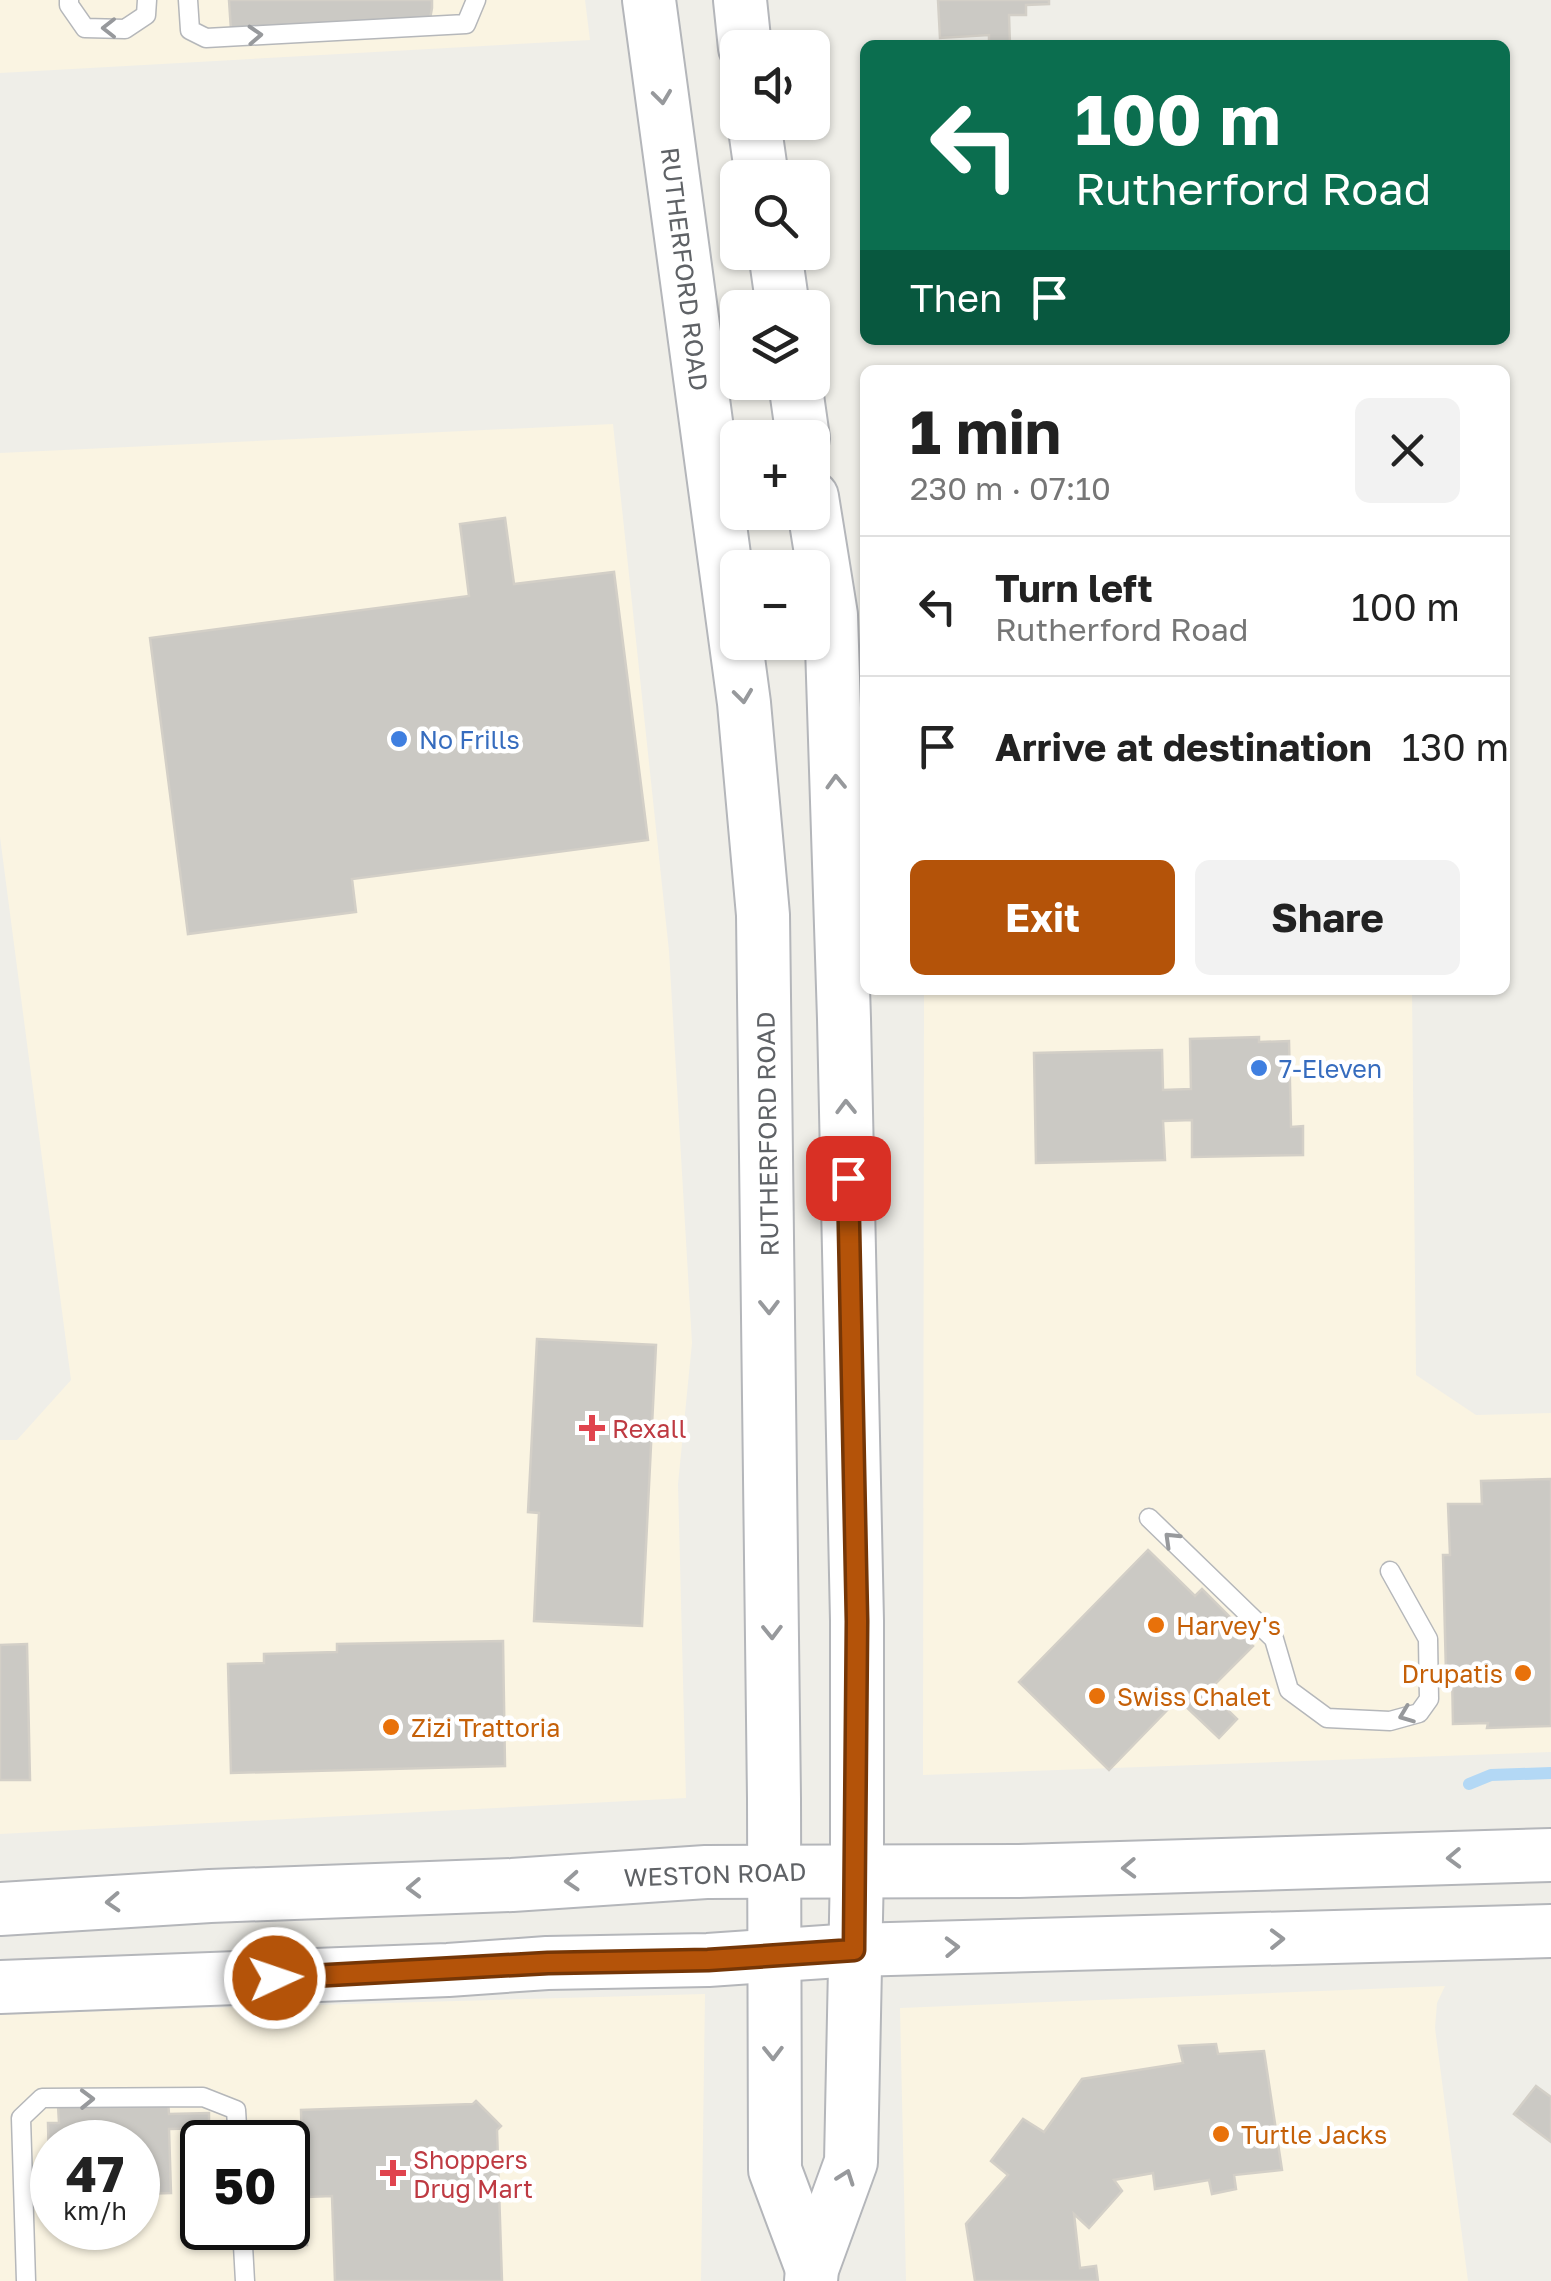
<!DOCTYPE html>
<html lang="en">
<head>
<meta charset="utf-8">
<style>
	body { margin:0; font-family:"Golos Text",sans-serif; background:#f2f2f2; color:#222; height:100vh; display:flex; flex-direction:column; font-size:38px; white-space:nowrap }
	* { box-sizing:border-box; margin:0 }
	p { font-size:32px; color:#767676 }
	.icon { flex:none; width:55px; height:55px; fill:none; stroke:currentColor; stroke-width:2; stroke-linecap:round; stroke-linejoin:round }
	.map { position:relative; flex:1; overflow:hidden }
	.sheet { position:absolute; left:860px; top:365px; width:650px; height:630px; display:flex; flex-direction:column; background:#fff; border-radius:15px; box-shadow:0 2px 8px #0004 }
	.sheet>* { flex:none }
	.hud { position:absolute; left:860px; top:40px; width:650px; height:305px; border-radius:15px; box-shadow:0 2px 8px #0004; background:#0b6e4f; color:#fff; overflow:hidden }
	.controls { position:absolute; left:720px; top:30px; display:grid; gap:20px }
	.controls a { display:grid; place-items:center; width:110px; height:110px; border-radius:15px; background:#fff; box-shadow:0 2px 8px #0004; font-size:50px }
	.speed { position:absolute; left:30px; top:2120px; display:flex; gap:20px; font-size:50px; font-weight:700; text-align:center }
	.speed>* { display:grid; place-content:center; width:130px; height:130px; border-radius:50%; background:#fff; box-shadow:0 2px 8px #0004; line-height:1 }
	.speed small { font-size:25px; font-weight:400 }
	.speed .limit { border:5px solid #111; border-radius:15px; background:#fff; color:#111 }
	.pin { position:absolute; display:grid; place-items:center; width:85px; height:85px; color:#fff; margin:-42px; border-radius:20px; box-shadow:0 5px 15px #0006 }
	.me { position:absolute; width:110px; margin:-55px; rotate:87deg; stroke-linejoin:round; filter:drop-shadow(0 0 8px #0008) }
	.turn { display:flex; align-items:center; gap:35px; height:210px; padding:0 50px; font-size:45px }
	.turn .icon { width:130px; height:130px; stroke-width:2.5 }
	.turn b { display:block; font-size:70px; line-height:85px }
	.then { display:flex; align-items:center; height:95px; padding:0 50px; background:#0003; gap:20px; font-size:38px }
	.round { display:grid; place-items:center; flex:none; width:105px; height:105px; border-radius:15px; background:#f2f2f2 }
	.headline { display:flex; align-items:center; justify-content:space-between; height:170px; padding:0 50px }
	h1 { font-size:60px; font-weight:700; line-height:75px }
	.action { display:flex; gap:20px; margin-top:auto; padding:20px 50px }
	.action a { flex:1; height:115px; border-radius:15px; background:#b45309; color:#fff; font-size:40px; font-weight:700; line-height:115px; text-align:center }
	.action a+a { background:#f2f2f2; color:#222 }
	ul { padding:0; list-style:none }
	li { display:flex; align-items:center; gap:30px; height:140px; padding:0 50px; border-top:2px solid #e0e0e0 }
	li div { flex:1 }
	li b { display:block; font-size:38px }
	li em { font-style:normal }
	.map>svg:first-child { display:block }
</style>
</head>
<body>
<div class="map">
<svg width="1551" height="2281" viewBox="0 0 1551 2281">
	<rect width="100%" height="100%" fill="#efeee8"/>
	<g fill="#faf4e2" fill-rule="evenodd">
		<path d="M0,0H585L590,40L0,73Z"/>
		<path d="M613,424L669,951L692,1343L678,1484L686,1798L0,1834V1440H17L71,1380L0,837V453Z"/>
		<path d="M924,990H1412L1416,1375L1476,1415L1551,1413V1752L923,1775Z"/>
		<path d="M1445,1986L1437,2003L1435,2028L1468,2281H906L900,2008Z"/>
		<path d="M705,1994L701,2281H0V2014ZM52,2142H138V2228H52ZM202,2142H288V2228H202Z"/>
	</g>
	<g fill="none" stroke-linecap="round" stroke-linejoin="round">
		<path stroke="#b3d8f5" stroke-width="12" d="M1469,1784L1491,1775L1551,1773"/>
	</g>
	<g fill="#cbc9c4" stroke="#d3cfc7" stroke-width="2.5">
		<path d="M229,0H432V8L430,19L231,30Z"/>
		<path d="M938,0H1049V4L1026,5V15H1009L1010,45H989V35L940,38Z"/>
		<path d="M505,518L514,584L614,572L648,840L352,879L356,912L188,934L150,638L469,596L460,524Z"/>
		<path d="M1259,1037V1042L1289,1041L1291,1127L1303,1126V1155L1192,1157V1120L1163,1121L1165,1160L1036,1163L1034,1053L1162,1050L1163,1090L1191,1089L1190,1039Z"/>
		<path d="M537,1339L656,1345L642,1626L534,1621L539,1513L528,1512Z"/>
		<path d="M1551,1479V1726L1487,1728L1488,1723L1453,1724L1452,1672L1446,1673L1443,1555H1450L1448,1504H1482L1481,1481Z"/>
		<path d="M1148,1550L1195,1596L1202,1589L1242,1629L1238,1632L1253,1646L1208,1691L1237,1719L1219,1738L1178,1699L1109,1770L1019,1682Z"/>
		<path d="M503,1641L505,1766L231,1773L228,1664L264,1663V1654L337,1652V1644Z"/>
		<path d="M27,1644L30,1780H0V1645Z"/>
		<path d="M1216,2044L1218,2054L1264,2051L1282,2170L1234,2175L1236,2189L1212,2194L1209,2180L1155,2189L1153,2173L1114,2180L1122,2191L1089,2228L1074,2214L1080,2268L1096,2266L1098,2281H975L966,2224L1008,2175L991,2161L1023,2119L1044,2132L1082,2079L1183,2063L1179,2046Z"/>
		<path d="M1536,2086L1551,2097V2142L1514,2114Z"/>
		<path d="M168,2101L169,2114L209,2113V2128L169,2129L171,2193L138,2194V2142H52V2165H49L48,2123H59L58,2105Z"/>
		<path d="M476,2101L501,2126L497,2130L502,2281H335L332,2196L306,2197L307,2245L284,2246L283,2228H288V2150L302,2149L301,2110L473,2104Z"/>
	</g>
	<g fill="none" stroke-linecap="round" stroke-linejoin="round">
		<g stroke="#b5b7ba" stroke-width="21">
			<g id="lane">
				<path d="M69,0V5L85,28L125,29L146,15L147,0"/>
				<path d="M188,0L190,30L206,38L466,24L476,0"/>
				<path d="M1149,1518L1274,1639L1289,1690L1327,1718L1390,1721L1419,1713L1429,1699L1428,1639L1390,1571"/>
				<path d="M242,2228L245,2281"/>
				<path d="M26,2281L21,2118L42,2098L203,2097L236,2110L238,2142"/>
			</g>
		</g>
		<g stroke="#b4b6ba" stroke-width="56">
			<g id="secondary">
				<path d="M649,0L744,703L763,915L774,1799L775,2170L812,2269"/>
				<path d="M740,0L745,48"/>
				<path d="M754,122L762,178"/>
				<path d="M775,252L783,308"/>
				<path d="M795,382L803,438"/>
				<path d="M0,1909L210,1896L512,1885L706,1872L1019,1871L1551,1855"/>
				<path d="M0,1987L448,1970L547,1963L708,1960L854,1950L1551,1931"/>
				<path d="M811,2281L812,2269L851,2162L857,1869V1621L844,1019L831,615L812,497"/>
			</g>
		</g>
		<use href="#lane" stroke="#fff" stroke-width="18"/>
		<use href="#secondary" stroke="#fff" stroke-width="52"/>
	</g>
	<defs><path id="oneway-chevron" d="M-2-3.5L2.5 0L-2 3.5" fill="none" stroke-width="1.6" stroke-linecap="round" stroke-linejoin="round" transform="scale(2.5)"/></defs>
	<g stroke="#97999c">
		<use href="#oneway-chevron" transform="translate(109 28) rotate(-180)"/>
		<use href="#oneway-chevron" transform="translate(255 35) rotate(-3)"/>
		<use href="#oneway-chevron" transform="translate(662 97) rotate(83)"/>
		<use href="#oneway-chevron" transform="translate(743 696) rotate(83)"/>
		<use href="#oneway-chevron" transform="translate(836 782) rotate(-92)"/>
		<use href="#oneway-chevron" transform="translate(846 1107) rotate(-91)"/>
		<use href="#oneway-chevron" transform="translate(769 1307) rotate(89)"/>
		<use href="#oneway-chevron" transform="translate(1171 1539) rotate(-136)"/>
		<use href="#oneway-chevron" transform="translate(772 1632) rotate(89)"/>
		<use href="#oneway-chevron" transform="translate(1406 1715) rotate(159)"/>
		<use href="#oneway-chevron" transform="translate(1454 1858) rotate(178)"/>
		<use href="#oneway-chevron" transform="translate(1129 1868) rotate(178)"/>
		<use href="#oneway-chevron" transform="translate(572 1881) rotate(176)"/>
		<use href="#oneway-chevron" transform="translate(414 1888) rotate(178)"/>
		<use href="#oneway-chevron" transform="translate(113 1902) rotate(177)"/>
		<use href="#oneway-chevron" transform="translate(1277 1939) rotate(-1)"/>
		<use href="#oneway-chevron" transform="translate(952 1947) rotate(-2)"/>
		<use href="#oneway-chevron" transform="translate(773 2053) rotate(89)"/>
		<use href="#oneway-chevron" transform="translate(87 2099) rotate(-1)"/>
		<use href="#oneway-chevron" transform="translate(846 2177) rotate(-70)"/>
	</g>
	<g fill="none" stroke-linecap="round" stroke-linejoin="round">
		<g stroke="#753606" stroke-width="25">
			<path id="route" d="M275,1978L548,1963L708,1960L854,1950L857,1621L848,1178"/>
		</g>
		<use href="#route" stroke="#b45309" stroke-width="18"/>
	</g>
	<g fill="#3f7fe0" stroke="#fff" stroke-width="4">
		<circle cx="399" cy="739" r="10"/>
		<circle cx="1259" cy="1068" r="10"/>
	</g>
	<g fill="#e0444e" stroke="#fff" stroke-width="4">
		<path d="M587 1413h10v10h10v10h-10v10h-10v-10h-10v-10h10z"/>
		<path d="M388 2158h10v10h10v10h-10v10h-10v-10h-10v-10h10z"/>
	</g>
	<g fill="#e8710a" stroke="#fff" stroke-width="4">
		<circle cx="1156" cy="1625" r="10"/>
		<circle cx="1523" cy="1673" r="10"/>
		<circle cx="1097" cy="1696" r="10"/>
		<circle cx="391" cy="1727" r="10"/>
		<circle cx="1221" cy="2134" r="10"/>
	</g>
	<g text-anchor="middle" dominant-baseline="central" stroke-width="9" stroke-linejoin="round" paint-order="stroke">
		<g font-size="25" fill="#5f6266" stroke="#fff">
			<text transform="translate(685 269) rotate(83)">RUTHERFORD ROAD</text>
			<text transform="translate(767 1134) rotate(-91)">RUTHERFORD ROAD</text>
			<text transform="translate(715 1874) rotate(-2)">WESTON ROAD</text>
		</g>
		<g font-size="25" fill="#366cbe" stroke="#fff" text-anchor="start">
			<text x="419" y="739">No Frills</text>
			<text x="1279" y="1068">7-Eleven</text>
		</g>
		<g font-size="25" fill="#be3a42" stroke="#fff" text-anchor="start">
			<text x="612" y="1428">Rexall</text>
			<text x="413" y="2159">Shoppers<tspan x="413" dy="29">Drug Mart</tspan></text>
		</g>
		<g font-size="25" fill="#c56008" stroke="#fff" text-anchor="start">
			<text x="1176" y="1625">Harvey's</text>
			<text x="1503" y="1673" text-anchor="end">Drupatis</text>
			<text x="1117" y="1696">Swiss Chalet</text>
			<text x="411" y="1727">Zizi Trattoria</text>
			<text x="1241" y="2134">Turtle Jacks</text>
		</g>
	</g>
</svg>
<div class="controls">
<a><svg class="icon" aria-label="sound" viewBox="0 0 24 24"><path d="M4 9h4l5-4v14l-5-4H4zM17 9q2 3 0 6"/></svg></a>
<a><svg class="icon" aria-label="search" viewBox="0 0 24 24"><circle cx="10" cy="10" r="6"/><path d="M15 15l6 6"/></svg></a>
<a><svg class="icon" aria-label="layers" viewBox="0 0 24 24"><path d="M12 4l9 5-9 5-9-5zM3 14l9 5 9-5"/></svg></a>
<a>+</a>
<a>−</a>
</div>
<div class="speed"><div>47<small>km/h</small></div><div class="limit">50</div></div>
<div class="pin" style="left:848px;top:1178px;background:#d93025"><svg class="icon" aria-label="arrive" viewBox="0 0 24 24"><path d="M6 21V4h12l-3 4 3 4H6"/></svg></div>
<svg class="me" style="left:275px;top:1978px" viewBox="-20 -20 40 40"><circle r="17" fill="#b45309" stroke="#fff" stroke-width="3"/><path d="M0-11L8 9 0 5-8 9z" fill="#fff"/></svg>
<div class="hud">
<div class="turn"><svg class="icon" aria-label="left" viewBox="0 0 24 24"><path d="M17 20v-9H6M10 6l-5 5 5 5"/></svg><div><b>100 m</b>Rutherford Road</div></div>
<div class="then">Then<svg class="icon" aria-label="arrive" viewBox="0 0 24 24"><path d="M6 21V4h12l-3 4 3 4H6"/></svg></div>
</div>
<section class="sheet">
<div class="headline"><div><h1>1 min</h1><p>230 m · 07:10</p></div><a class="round"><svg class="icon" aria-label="close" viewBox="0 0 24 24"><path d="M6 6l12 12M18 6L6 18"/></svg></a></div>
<ul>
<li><svg class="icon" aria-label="left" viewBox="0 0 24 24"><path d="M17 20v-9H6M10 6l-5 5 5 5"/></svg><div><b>Turn left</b><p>Rutherford Road</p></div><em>100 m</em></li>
<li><svg class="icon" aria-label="arrive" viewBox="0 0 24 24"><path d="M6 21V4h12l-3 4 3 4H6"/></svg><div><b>Arrive at destination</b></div><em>130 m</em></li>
</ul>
<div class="action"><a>Exit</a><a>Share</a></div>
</section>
</div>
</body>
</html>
